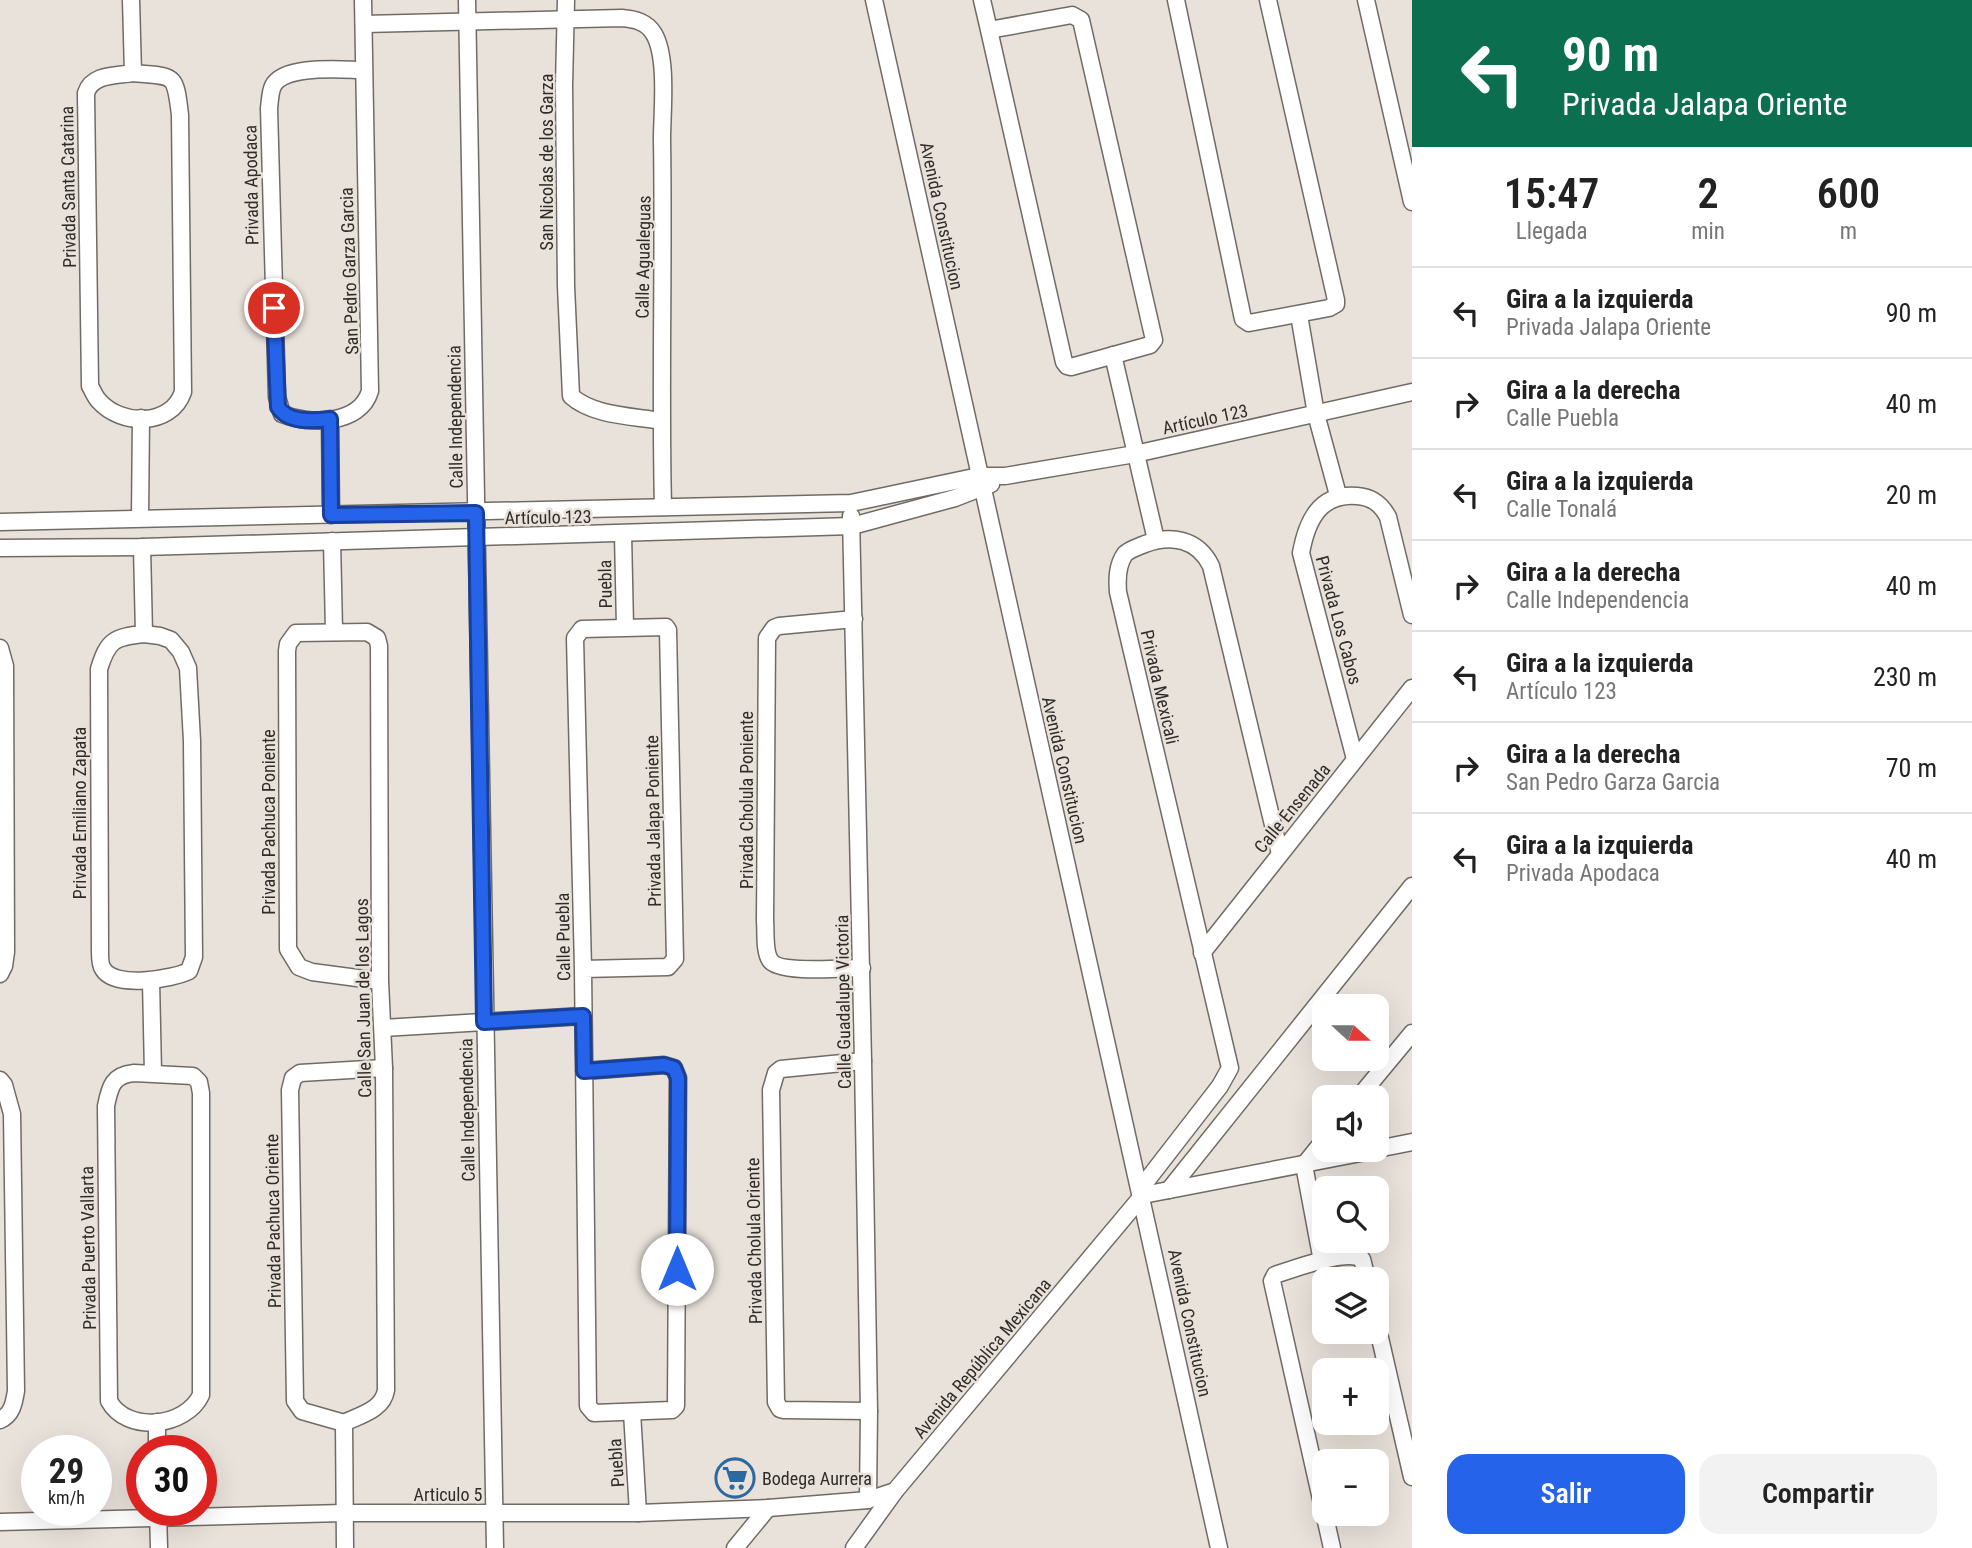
<!DOCTYPE html>
<html lang="es">
<head>
<meta charset="utf-8">
<style>
	body { margin:0; font-family:"Roboto Condensed",sans-serif; background:#f2f2f2; color:#222; height:100vh; display:flex; flex-direction:column; font-size:26px; white-space:nowrap }
	* { box-sizing:border-box; margin:0 }
	p { font-size:23px; color:#767676 }
	.icon { flex:none; width:38px; height:38px; fill:none; stroke:currentColor; stroke-width:2; stroke-linecap:round; stroke-linejoin:round }
	.map { position:relative; flex:1; overflow:hidden }
	.panel { display:flex; flex-direction:column; background:#fff; width:560px }
	.panel>* { flex:none }
	.guide { background:#0b6e4f; color:#fff; overflow:hidden }
	.needle { width:46px; rotate:111deg }
	.controls { position:absolute; left:1312px; top:994px; display:grid; gap:14px }
	.controls a { display:grid; place-items:center; width:77px; height:77px; border-radius:14px; background:#fff; box-shadow:0 7px 28px #0002; font-size:35px }
	.speed { position:absolute; left:21px; top:1435px; display:flex; gap:14px; font-size:35px; font-weight:700; text-align:center }
	.speed>* { display:grid; place-content:center; width:91px; height:91px; border-radius:50%; background:#fff; box-shadow:0 7px 28px #0002; line-height:1 }
	.speed small { font-size:18px; font-weight:400 }
	.speed .limit { border:10px solid #d22; background:#fff; color:#111 }
	.pin { position:absolute; display:grid; place-items:center; width:60px; height:60px; color:#fff; margin:-30px; border:4px solid #fff; border-radius:50%; box-shadow:0 2px 7px #0007 }
	.me { position:absolute; width:77px; margin:-38px; rotate:0deg; stroke-linejoin:round; filter:drop-shadow(0 0 5px #0008) }
	.turn { display:flex; align-items:center; gap:24px; height:147px; padding:0 35px; font-size:32px }
	.turn .icon { width:91px; height:91px; stroke-width:2.5 }
	.turn b { display:block; font-size:49px; line-height:60px }
	.eta { display:flex; justify-content:space-evenly; align-items:center; height:119px; text-align:center }
	.eta b { font-size:42px; font-weight:600; line-height:49px }
	.action { display:flex; gap:14px; margin-top:auto; padding:14px 35px }
	.action a { flex:1; height:80px; border-radius:21px; background:#2563eb; color:#fff; font-size:28px; font-weight:600; line-height:80px; text-align:center }
	.action a+a { background:#f2f2f2; color:#222 }
	ul { padding:0; list-style:none }
	li { display:flex; align-items:center; gap:21px; height:91px; padding:0 35px; border-top:2px solid #e0e0e0 }
	li div { flex:1 }
	li b { display:block; font-size:26px }
	li em { font-style:normal }
	main { display:flex; flex:1; min-height:0 }
	.map>svg:first-child { display:block }
</style>
</head>
<body>
<main>
<div class="map">
<svg width="1412" height="1548" viewBox="0 0 1412 1548">
	<rect width="100%" height="100%" fill="#e9e2db"/>
	<g fill="none" stroke-linecap="round" stroke-linejoin="round">
		<g stroke="#716b65" stroke-width="19">
			<g id="minor">
				<path d="M131,0L133,73"/>
				<path d="M363,0L370,391C360,425 310,425 282,414L277,397L269,108C270,101 270,92 273,86C284,64 343,70 364,70"/>
				<path d="M467,0L495,1548"/>
				<path d="M566,0L564,85L566,286L571,396C593,416 633,416 661,421"/>
				<path d="M874,0C988,516 1107,1031 1219,1548"/>
				<path d="M982,0L989,30L1064,362L1067,366L1071,367L1150,345L1154,340L1081,20L1072,15L989,30"/>
				<path d="M1176,0L1243,319L1249,323L1329,308L1336,304V300L1268,0"/>
				<path d="M1366,0L1412,202"/>
				<path d="M364,24L622,18C635,19 647,22 654,34C668,58 662,112 662,139C664,262 660,385 663,507"/>
				<path d="M133,73C175,77 175,72 180,115L183,392C171,427 121,426 99,401C95,397 93,391 90,386L86,93C92,74 115,76 133,73Z"/>
				<path d="M1299,315L1316,414L1338,495"/>
				<path d="M1113,355L1156,540"/>
				<path d="M330,419L331,515"/>
				<path d="M851,516L863,1061L869,1411L868,1500"/>
				<path d="M140,518L141,418"/>
				<path d="M0,522L851,503L979,476H1005L1135,454L1412,392"/>
				<path d="M623,534L625,627"/>
				<path d="M332,541L334,631"/>
				<path d="M142,547L144,634"/>
				<path d="M0,548L142,547L852,526L955,498L991,484"/>
				<path d="M854,619L779,626L774,628L767,638L765,921C766,932 764,951 770,960C778,974 845,968 862,968"/>
				<path d="M144,634L160,636L171,640L181,652L188,668L192,741L194,957L189,971C172,979 115,989 103,969C100,965 100,957 100,952L99,669C108,640 114,637 144,634Z"/>
				<path d="M0,648L5,666L6,952L4,966L0,974"/>
				<path d="M1355,759L1301,553C1307,520 1320,493 1357,496C1372,497 1381,504 1388,517L1412,615"/>
				<path d="M1202,953L1412,688"/>
				<path d="M583,969L668,967L675,959L668,630L666,627L582,629L575,638L583,969L588,1406L594,1413L672,1410L676,1406L678,1078L674,1068L664,1065L584,1071"/>
				<path d="M151,981L153,1073"/>
				<path d="M383,1028L583,1016"/>
				<path d="M863,1061L781,1069L776,1073L771,1090L776,1402L780,1409L784,1410L869,1411"/>
				<path d="M134,1073L193,1076L199,1082L201,1093V1395C186,1427 127,1434 109,1401L106,1106C110,1086 113,1075 134,1073Z"/>
				<path d="M0,1080L4,1085L12,1114L16,1391C14,1403 12,1415 0,1420"/>
				<path d="M1359,1097L1412,1033"/>
				<path d="M1377,1149L1412,1142"/>
				<path d="M1141,1188L1220,1086L1230,1068L1118,592C1117,579 1117,565 1125,554C1130,549 1138,547 1145,544C1171,534 1198,539 1211,566L1280,854"/>
				<path d="M1169,1190L1412,886"/>
				<path d="M1143,1195L1376,1150"/>
				<path d="M1322,1261L1304,1165L1325,1139"/>
				<path d="M1377,1325L1412,1477"/>
				<path d="M632,1412L638,1513"/>
				<path d="M157,1422V1451"/>
				<path d="M344,1423C360,1415 383,1410 386,1390L384,1068L380,981L379,646L377,638L367,632L296,633L288,644L287,651L288,949L299,967L312,972L380,981"/>
				<path d="M344,1423L302,1411L295,1401L290,1090L293,1078L300,1073L384,1068"/>
				<path d="M344,1423L345,1548"/>
				<path d="M158,1510L159,1548"/>
				<path d="M0,1522L344,1513H638L768,1508L868,1500L895,1491"/>
				<path d="M735,1548L768,1508"/>
				<path d="M854,1548L895,1491L1143,1195"/>
				<path d="M1332,1548L1272,1281L1275,1275C1293,1269 1346,1249 1362,1259L1367,1279"/>
			</g>
		</g>
		<use href="#minor" stroke="#fff" stroke-width="16"/>
	</g>
	<g fill="none" stroke-linecap="round" stroke-linejoin="round">
		<g stroke="#184099" stroke-width="18">
			<path id="route" d="M274,308L278,407C288,423 313,421 330,419L331,515L476,513L484,1022L583,1016L584,1071L664,1065L674,1068L678,1078L677,1269"/>
		</g>
		<use href="#route" stroke="#2563eb" stroke-width="12"/>
	</g>
	<defs>
		<g id="supermarket-ring" transform="scale(2.0125)"><circle r="9.5" fill="#e9e2db" stroke="#2c69a0" stroke-width="1.5"/><path d="M-6-5.5h2.5l.6 2H6L4.5 2H-2.5L-4.4-4H-6ZM-1.5 3.2a1.3 1.3 0 1 0 .1 0ZM3 3.2a1.3 1.3 0 1 0 .1 0Z" fill="#2c69a0"/></g>
	</defs>
	<g fill-rule="evenodd">
		<use href="#supermarket-ring" x="735" y="1478"/>
	</g>
	<g text-anchor="middle" dominant-baseline="central" stroke-width="5" stroke-linejoin="round" paint-order="stroke">
		<g font-size="18" fill="#2f2c29" stroke="#e9e2db">
			<text transform="translate(546 162) rotate(-90)">San Nicolas de los Garza</text>
			<text transform="translate(251 185) rotate(-91)">Privada Apodaca</text>
			<text transform="translate(68 187) rotate(-91)">Privada Santa Catarina</text>
			<text transform="translate(942 216) rotate(78)">Avenida Constitucion</text>
			<text transform="translate(643 257) rotate(-89)">Calle Agualeguas</text>
			<text transform="translate(349 271) rotate(-92)">San Pedro Garza Garcia</text>
			<text transform="translate(455 417) rotate(-91)">Calle Independencia</text>
			<text transform="translate(1205 419) rotate(-12)">Artículo 123</text>
			<text transform="translate(548 517) rotate(-1)">Artículo 123</text>
			<text transform="translate(605 584) rotate(-91)">Puebla</text>
			<text transform="translate(1339 620) rotate(75)">Privada Los Cabos</text>
			<text transform="translate(1160 687) rotate(77)">Privada Mexicali</text>
			<text transform="translate(1065 770) rotate(77)">Avenida Constitucion</text>
			<text transform="translate(746 800) rotate(-90)">Privada Cholula Poniente</text>
			<text transform="translate(1292 808) rotate(-51)">Calle Ensenada</text>
			<text transform="translate(79 813) rotate(-90)">Privada Emiliano Zapata</text>
			<text transform="translate(653 821) rotate(-91)">Privada Jalapa Poniente</text>
			<text transform="translate(268 822) rotate(-90)">Privada Pachuca Poniente</text>
			<text transform="translate(563 937) rotate(-91)">Calle Puebla</text>
			<text transform="translate(363 998) rotate(-91)">Calle San Juan de los Lagos</text>
			<text transform="translate(843 1002) rotate(-91)">Calle Guadalupe Victoria</text>
			<text transform="translate(467 1110) rotate(-91)">Calle Independencia</text>
			<text transform="translate(273 1221) rotate(-91)">Privada Pachuca Oriente</text>
			<text transform="translate(754 1241) rotate(-91)">Privada Cholula Oriente</text>
			<text transform="translate(88 1248) rotate(-91)">Privada Puerto Vallarta</text>
			<text transform="translate(1190 1323) rotate(78)">Avenida Constitucion</text>
			<text transform="translate(982 1358) rotate(-50)">Avenida República Mexicana</text>
			<text transform="translate(616 1463) rotate(-94)">Puebla</text>
			<text x="448" y="1494">Articulo 5</text>
		</g>
		<g font-size="18" fill="#2f2c29" stroke="#e9e2db" text-anchor="start">
			<text x="762" y="1478">Bodega Aurrera</text>
		</g>
	</g>
</svg>
<div class="controls">
<a><svg class="needle" viewBox="-14 -14 28 28"><path d="M0-13l5 13h-10z" fill="#e53935"/><path d="M0 13l5-13h-10z" fill="#767676"/></svg></a>
<a><svg class="icon" aria-label="sound" viewBox="0 0 24 24"><path d="M4 9h4l5-4v14l-5-4H4zM17 9q2 3 0 6"/></svg></a>
<a><svg class="icon" aria-label="search" viewBox="0 0 24 24"><circle cx="10" cy="10" r="6"/><path d="M15 15l6 6"/></svg></a>
<a><svg class="icon" aria-label="layers" viewBox="0 0 24 24"><path d="M12 4l9 5-9 5-9-5zM3 14l9 5 9-5"/></svg></a>
<a>+</a>
<a>−</a>
</div>
<div class="speed"><div>29<small>km/h</small></div><div class="limit">30</div></div>
<div class="pin" style="left:274px;top:308px;background:#d93025"><svg class="icon" aria-label="arrive" viewBox="0 0 24 24"><path d="M6 21V4h12l-3 4 3 4H6"/></svg></div>
<svg class="me" style="left:677px;top:1269px" viewBox="-20 -20 40 40"><circle r="19" fill="#fff"/><path d="M0-13L10 11 0 6-10 11z" fill="#2563eb"/></svg>
</div>
<section class="panel">
<div class="guide">
<div class="turn"><svg class="icon" aria-label="left" viewBox="0 0 24 24"><path d="M17 20v-9H6M10 6l-5 5 5 5"/></svg><div><b>90 m</b>Privada Jalapa Oriente</div></div>
</div>
<div class="eta">
<div><b>15:47</b><p>Llegada</p></div>
<div><b>2</b><p>min</p></div>
<div><b>600</b><p>m</p></div>
</div>
<ul>
<li><svg class="icon" aria-label="left" viewBox="0 0 24 24"><path d="M17 20v-9H6M10 6l-5 5 5 5"/></svg><div><b>Gira a la izquierda</b><p>Privada Jalapa Oriente</p></div><em>90 m</em></li>
<li><svg class="icon" aria-label="right" viewBox="0 0 24 24"><path d="M7 20v-9h11M14 6l5 5-5 5"/></svg><div><b>Gira a la derecha</b><p>Calle Puebla</p></div><em>40 m</em></li>
<li><svg class="icon" aria-label="left" viewBox="0 0 24 24"><path d="M17 20v-9H6M10 6l-5 5 5 5"/></svg><div><b>Gira a la izquierda</b><p>Calle Tonalá</p></div><em>20 m</em></li>
<li><svg class="icon" aria-label="right" viewBox="0 0 24 24"><path d="M7 20v-9h11M14 6l5 5-5 5"/></svg><div><b>Gira a la derecha</b><p>Calle Independencia</p></div><em>40 m</em></li>
<li><svg class="icon" aria-label="left" viewBox="0 0 24 24"><path d="M17 20v-9H6M10 6l-5 5 5 5"/></svg><div><b>Gira a la izquierda</b><p>Artículo 123</p></div><em>230 m</em></li>
<li><svg class="icon" aria-label="right" viewBox="0 0 24 24"><path d="M7 20v-9h11M14 6l5 5-5 5"/></svg><div><b>Gira a la derecha</b><p>San Pedro Garza Garcia</p></div><em>70 m</em></li>
<li><svg class="icon" aria-label="left" viewBox="0 0 24 24"><path d="M17 20v-9H6M10 6l-5 5 5 5"/></svg><div><b>Gira a la izquierda</b><p>Privada Apodaca</p></div><em>40 m</em></li>
</ul>
<div class="action"><a>Salir</a><a>Compartir</a></div>
</section>
</main>
</body>
</html>
